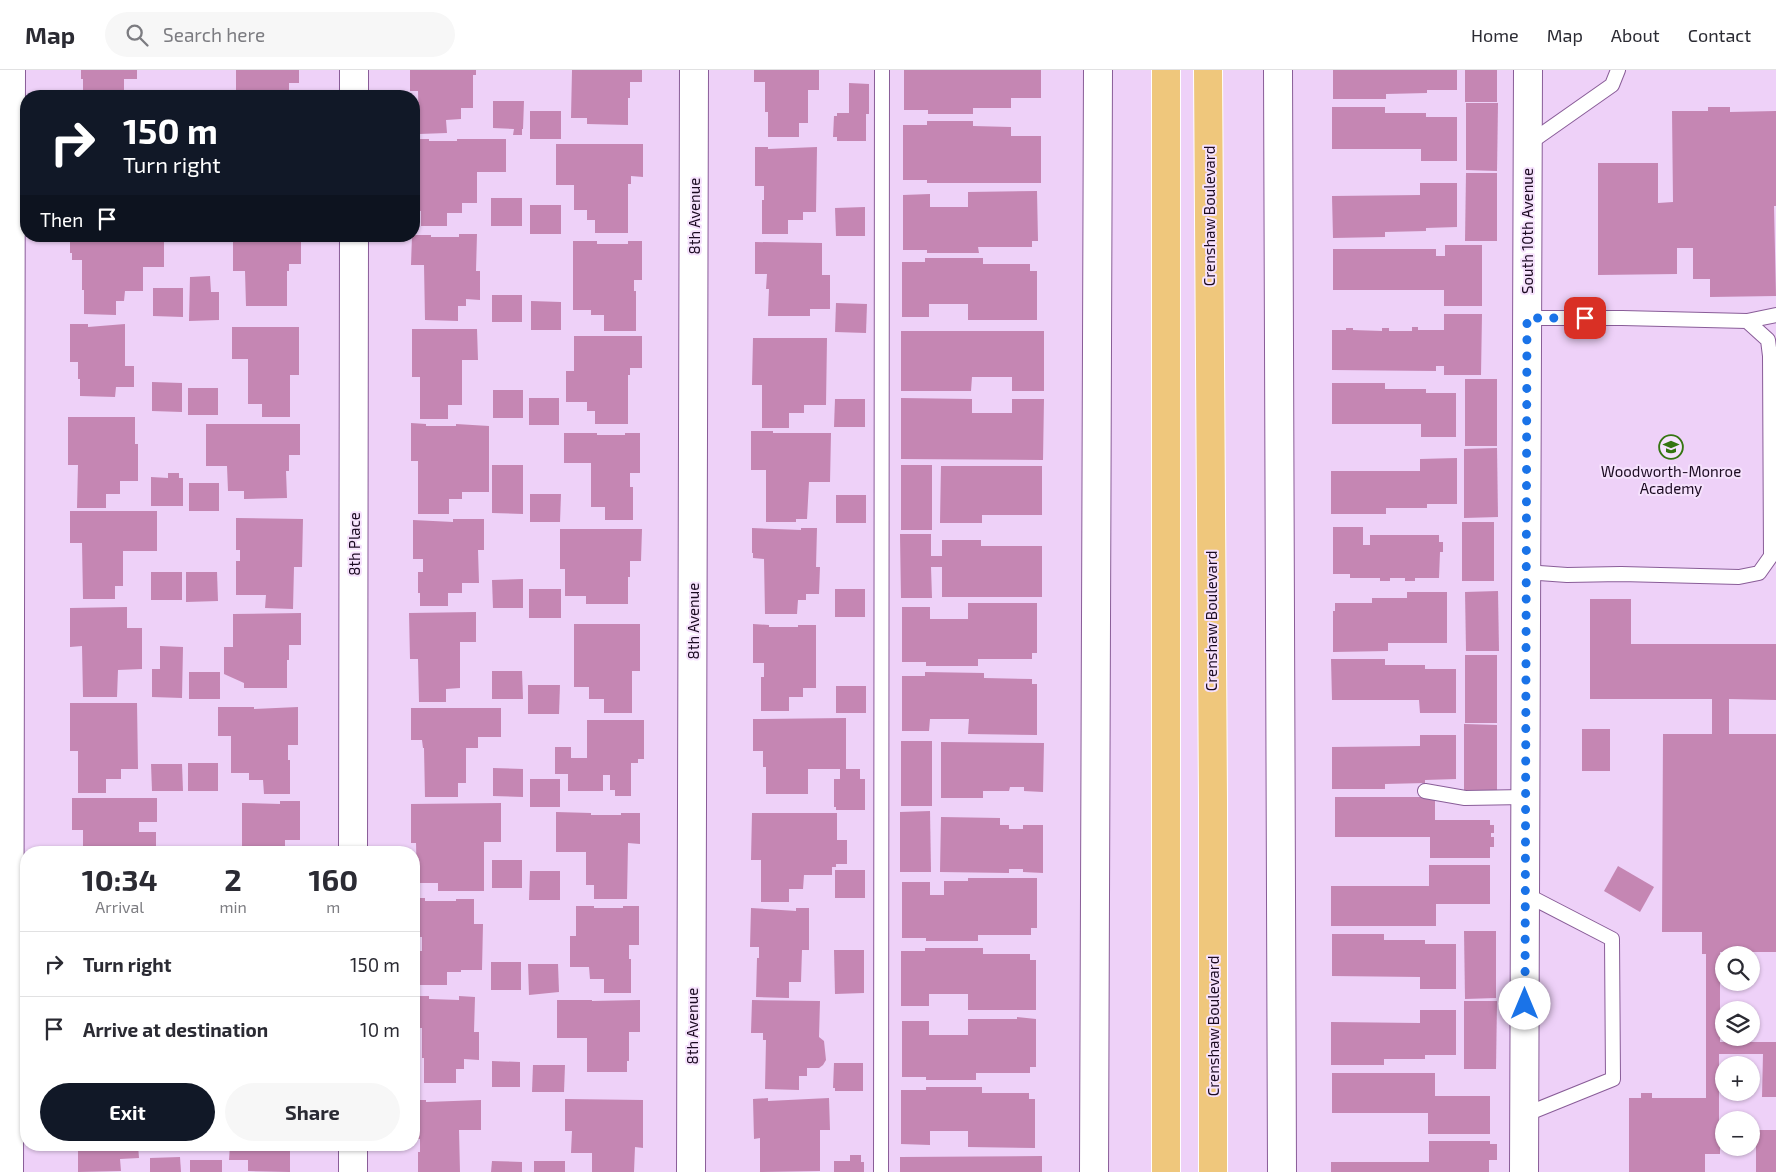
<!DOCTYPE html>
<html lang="en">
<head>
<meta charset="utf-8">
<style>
	body { margin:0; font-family:"Exo 2",sans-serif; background:#f7f7f7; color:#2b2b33; height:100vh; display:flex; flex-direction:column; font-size:19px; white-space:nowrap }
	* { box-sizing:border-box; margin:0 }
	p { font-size:16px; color:#7c7c81 }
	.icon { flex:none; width:28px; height:28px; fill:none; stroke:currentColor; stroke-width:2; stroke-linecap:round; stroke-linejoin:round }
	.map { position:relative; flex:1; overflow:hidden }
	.details { position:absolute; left:20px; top:776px; width:400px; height:305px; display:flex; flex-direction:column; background:#fff; border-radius:20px; box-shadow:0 1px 4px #0004 }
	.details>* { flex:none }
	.top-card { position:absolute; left:20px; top:20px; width:400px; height:152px; border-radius:20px; box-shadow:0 1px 4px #0004; background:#111827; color:#fff; overflow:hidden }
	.controls { position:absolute; left:1715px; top:876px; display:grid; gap:10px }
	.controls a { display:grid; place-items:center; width:45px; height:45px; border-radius:50%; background:#fff; box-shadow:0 1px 4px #0004; font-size:25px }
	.pin { position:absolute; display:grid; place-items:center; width:42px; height:42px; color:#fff; margin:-21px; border-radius:10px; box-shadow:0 2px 8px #0006 }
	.me { position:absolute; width:55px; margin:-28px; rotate:0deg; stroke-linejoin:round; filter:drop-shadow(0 0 4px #0008) }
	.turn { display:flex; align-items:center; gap:18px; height:105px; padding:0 20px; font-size:22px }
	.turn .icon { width:65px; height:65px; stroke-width:2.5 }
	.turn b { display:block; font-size:35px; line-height:42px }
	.then { display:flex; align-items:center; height:48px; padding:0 20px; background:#0003; gap:10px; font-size:19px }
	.eta { display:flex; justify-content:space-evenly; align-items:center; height:85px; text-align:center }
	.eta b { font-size:30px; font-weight:700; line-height:35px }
	.button { display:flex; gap:10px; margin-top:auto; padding:10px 20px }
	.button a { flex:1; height:58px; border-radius:30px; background:#111827; color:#fff; font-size:20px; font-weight:700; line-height:58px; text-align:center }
	.button a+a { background:#f7f7f7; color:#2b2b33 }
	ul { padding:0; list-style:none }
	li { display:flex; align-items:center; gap:15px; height:65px; padding:0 20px; border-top:1px solid #e1e1e2 }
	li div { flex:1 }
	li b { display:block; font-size:19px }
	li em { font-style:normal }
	header { display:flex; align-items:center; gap:30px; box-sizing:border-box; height:70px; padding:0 25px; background:#fff; border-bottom:1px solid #e1e1e2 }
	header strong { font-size:24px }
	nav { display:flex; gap:28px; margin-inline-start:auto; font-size:18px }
	.search { width:350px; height:45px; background:#f7f7f7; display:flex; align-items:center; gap:12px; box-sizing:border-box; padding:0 18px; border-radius:28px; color:#7c7c81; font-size:19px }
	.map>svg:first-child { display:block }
</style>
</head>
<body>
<header>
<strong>Map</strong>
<div class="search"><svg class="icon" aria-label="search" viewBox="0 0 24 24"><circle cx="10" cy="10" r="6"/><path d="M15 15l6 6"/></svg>Search here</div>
<nav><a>Home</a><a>Map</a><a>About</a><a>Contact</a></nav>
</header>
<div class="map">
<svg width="1776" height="1102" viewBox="0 0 1776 1102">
	<rect width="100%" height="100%" fill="#eed1f8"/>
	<g fill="#c586b3">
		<path d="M81,0H137V9H124V26H83V9H81Z"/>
		<path d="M236,0H299V13H289V26H236Z"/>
		<path d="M410,0H476V5H473V38H461V49L446,50L447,63L419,64L418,21H410Z"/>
		<path d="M572,0H642V12H630V28H628V55L587,54V48H571Z"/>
		<path d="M754,0H819V20H808V53H799V67H768V42H765V12H754Z"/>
		<path d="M904,0H1041V28H1011V38H973V44H928V40H904Z"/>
		<path d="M1333,0H1457V20H1427V23L1386,24V29H1333Z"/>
		<rect x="1465" y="0" width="32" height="32"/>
		<path d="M849,13L869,14V44H866V71H837V67H833L834,46H837V43H849Z"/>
		<path d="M493,31H524L523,59H522V65H513L514,59L493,58Z"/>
		<path d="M1466,33H1498L1497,101L1466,100Z"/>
		<path d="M1332,37H1385V43H1426V47H1457V91H1421V79H1332Z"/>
		<path d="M1708,37H1730V42L1776,41V136H1774L1776,226L1710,227V209H1693V178H1677V204L1598,205V93H1658V133L1673,132L1672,41H1708Z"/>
		<rect x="530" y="41" width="31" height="28"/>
		<path d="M927,51H973V56L1011,57V66H1041V113H927V110H903V55H927Z"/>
		<path d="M414,69H429V71H457V69H506V102H477V133H462V143H447V156H421V141H418L420,108H414Z"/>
		<path d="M556,74H643V107L631,106V114H628V163H595V150H587V140H574V115H556Z"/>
		<path d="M755,77H768V79L817,77L816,142H803V150H788V164H762V130H764V116H755Z"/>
		<path d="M1466,103H1497V171H1465Z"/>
		<path d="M1420,113H1457V157L1426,158V161L1385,162V167L1333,168L1332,126L1420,125Z"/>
		<path d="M1037,121L1038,171H1032V177H978L979,183H927V180H903V125L930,124V137H968V122Z"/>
		<rect x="491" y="128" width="31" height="28"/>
		<rect x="530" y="135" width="31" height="29"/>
		<path d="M865,137V166H836L835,138Z"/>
		<path d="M459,164H477L476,201H480V230L466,229V236H458V251L425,250L424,195H411L412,166L414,165H431V167H459Z"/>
		<path d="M70,166H164V197H143V221H125L124,231H116V245L84,244V220H82V190H72V183H70Z"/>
		<path d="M233,166H301V194H289V201H287V236H246L245,201H233Z"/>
		<path d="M573,171H597V174H628V171H642V210H634V221H636V261H604V245H591V240H573Z"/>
		<path d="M755,172L822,173V205H830V239H810V246H768L769,219H766L767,204H755Z"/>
		<path d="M1445,175H1482V236H1444V220H1333V179H1436V186H1445Z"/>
		<path d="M925,188H983V194H1030V201H1037V250H968V234H929V247H902V192H925Z"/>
		<path d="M210,206L211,222H219V250L189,251L190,207Z"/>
		<path d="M153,218H183V247L153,246Z"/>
		<rect x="492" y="225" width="30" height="27"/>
		<path d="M531,231L561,232V260H531Z"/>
		<path d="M836,233L867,234L866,263L835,262Z"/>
		<path d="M1444,244H1482L1481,305H1444V296H1436V301L1332,300V260H1346V258H1353V260L1382,261V258H1389V261H1412V257H1418V260H1444Z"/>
		<path d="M70,254H88V257L125,254V296H134V317H116L115,327L80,326V309H78V292H70Z"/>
		<path d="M232,257H299V305H290V347H262V334H248V289H232Z"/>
		<path d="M412,259H477L478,290H462V335H448V349H420V307H412Z"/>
		<path d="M901,261H1044V321H1012V307H972L971,321H901Z"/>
		<path d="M574,266H642V298H630V305H628V354H595V341H587V332H566V301H574Z"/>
		<path d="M753,268H827L826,335H804V343H789V358H762V315H752Z"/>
		<rect x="1465" y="309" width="32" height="67"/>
		<path d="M152,312L182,313V342L152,341Z"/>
		<path d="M1332,313H1385V319H1426V323H1456V367H1421V354H1332Z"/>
		<rect x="188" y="318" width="30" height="27"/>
		<rect x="493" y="320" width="30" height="28"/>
		<rect x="529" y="328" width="30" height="27"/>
		<path d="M901,328L972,329V343H1012V329H1044L1043,390L901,389Z"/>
		<path d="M835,329H865V357H834Z"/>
		<path d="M68,347H135V374H138V411H120V424H106V438H77L78,395H68Z"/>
		<path d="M411,353L426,354V356H456V354L489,356V422H462V429H449V444H418V391H411Z"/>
		<path d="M206,354H300V385H289V401H286L287,428L244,429V421H228L227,396H206Z"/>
		<path d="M751,361H773V363H831L830,412H809L807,449H796V452H766V400H751Z"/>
		<path d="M564,363H597V365H625V363H640V403H630V417H633V450H605V437H591V393H564Z"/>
		<path d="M1497,378L1498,447L1464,448V379Z"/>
		<path d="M1457,388V434H1427V438H1386V444H1331V401H1420V389Z"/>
		<path d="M492,395H523V444L492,443Z"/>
		<rect x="901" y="395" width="31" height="65"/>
		<path d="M941,396H1042V445H982V453H940Z"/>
		<path d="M168,403H179V408H183V436H151V407L168,408Z"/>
		<rect x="189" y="413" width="30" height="28"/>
		<path d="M530,424H561L560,452H530Z"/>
		<rect x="836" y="425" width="30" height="28"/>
		<path d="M70,441H157V481H123V516H115V529H83L82,473H70Z"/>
		<path d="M236,448L303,449L302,497H294L293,539L265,538L266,525H236V491H240V480H236Z"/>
		<path d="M453,449H484V480H478L479,513H462V523H448V536H420V523H418V502H423V489H413V450L453,452Z"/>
		<rect x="1462" y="452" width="32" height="59"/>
		<path d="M1333,457H1363V475H1370V465H1439V472H1443V482H1440L1439,508H1415V511H1405V508H1390V511H1380V508H1350V504H1333Z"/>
		<path d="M752,458L801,460V458H817L816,497H820L819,524H806V530H798L797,544H765L764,489L753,488V483H752Z"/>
		<path d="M560,459H642L641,491H630V507H628V534H586V526H565V499H560Z"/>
		<path d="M900,464H931V486H942V470H981V476H1042V527H942V497H931L932,528H901Z"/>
		<rect x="151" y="502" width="31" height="28"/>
		<path d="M186,502H217L218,531L186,532Z"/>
		<path d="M523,509V538H493L492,510Z"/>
		<rect x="529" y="519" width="32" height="29"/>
		<rect x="835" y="519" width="30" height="28"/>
		<path d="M1498,521L1499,581H1466L1465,522Z"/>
		<path d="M1407,522H1447V573H1388V581L1333,582V541H1335V533H1372V528H1407Z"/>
		<path d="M1590,529H1631V574H1776V630L1729,629V664H1776V882H1720V972H1776V1027H1762L1763,984H1719V1060H1724V1072H1720V1084H1705V1102H1629V1028H1641V1023H1652V1028H1706V884H1702V862H1662L1663,664H1712V629H1590Z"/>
		<path d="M968,533H1037V583H1032V589H978V596H926V592H902V537H930V549H968Z"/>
		<path d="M127,537V558H142V599L118,600L117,627H83L82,576L70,577V538Z"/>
		<path d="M476,542V572H460V618L446,619V632H419L418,589H410L409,543Z"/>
		<path d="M301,543V575H289V590H287V618H244V613L224,604V577H233V544Z"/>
		<path d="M574,554H640V601H632V643H604V629H589V617H574Z"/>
		<path d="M753,554L769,555V557H798V555H816V618H803V627H789V641H761V607H764V593H753Z"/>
		<path d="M160,576L183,577L182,628L152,627V599H160Z"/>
		<rect x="1465" y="585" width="32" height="68"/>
		<path d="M1331,589H1385V595H1425V599H1456V643H1420L1419,630H1332Z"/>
		<path d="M492,601H522L523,629H492Z"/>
		<rect x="189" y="602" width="31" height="27"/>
		<path d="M925,602L984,603V608L1032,609V614H1037V665L968,664L969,649H930L929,661H902V606H925Z"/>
		<path d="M528,615H560L559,644H528Z"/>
		<rect x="836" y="616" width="30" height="27"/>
		<path d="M70,633H137L138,699H121V709H106V723H78V681H70Z"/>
		<path d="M218,637H254V639L298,637V675H288V690H290V724H264L263,710H249V703H231V666H218Z"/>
		<path d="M411,638H501V667H478V678H466V713H458V727H425L424,678H423L422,670H411Z"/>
		<path d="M846,648V699H860V709H865V740H836V737H834V709H840V699H808V724H766V697H763V681H753V649Z"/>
		<path d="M587,650H644V689H638V693H631V726H615V720H610V705H603V721H568V704H555V677H571V688H587Z"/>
		<path d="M1464,654L1497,655V723H1464Z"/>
		<rect x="1582" y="659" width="28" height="42"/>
		<path d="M1420,665H1456V709L1425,710V713L1385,714V719H1332V677L1420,676Z"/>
		<rect x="901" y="671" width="31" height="65"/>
		<path d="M941,672L1044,673L1043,722L1024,721V717H1010L1009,721H983V728H941Z"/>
		<rect x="188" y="693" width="30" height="28"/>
		<path d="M151,694H182L183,721H152Z"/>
		<path d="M493,698L523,699V727L493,726Z"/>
		<rect x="530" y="709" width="30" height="28"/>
		<path d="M1335,727H1435V750H1490V755H1494V763H1491V767H1494V777H1490V788H1430V767H1335Z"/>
		<path d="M72,728H157V752H139V762H156V780H146V782H86V776H83V760H72Z"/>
		<path d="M280,731H300V770H285V782H242V733L280,734Z"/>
		<path d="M501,733V772H484V821H438V813H417L416,773H411V734Z"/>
		<path d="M930,741L931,802H900V742Z"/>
		<path d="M556,742L591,743V745H621V743H640V774L628,773L627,829H594V815H586V782H556Z"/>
		<path d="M752,743H837V770H847V794H836V797H832V805H804L803,819H789V832H761V790H751Z"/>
		<path d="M941,747L1000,748V755H1009V759H1023V755H1043V803L1023,802V799H1009V803L940,802Z"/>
		<rect x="492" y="790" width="30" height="28"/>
		<path d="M1429,795H1490V834H1436V856H1331V816H1429Z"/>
		<path d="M1618,796L1654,817L1640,842L1604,821Z"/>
		<rect x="835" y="800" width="30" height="28"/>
		<path d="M530,801H560V830H529Z"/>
		<path d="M968,808H1037V858H1031V865H978V871H926V868H902V812H930V825H944V811H968Z"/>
		<path d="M414,828H425V831H456V829H474V854H483L482,900H461V902H447V915H420V881H422V867H414Z"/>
		<path d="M576,836H594V838H623V836H639V875H629V889H631V923H604V909H590L589,897H570V866H576Z"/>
		<path d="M751,838L796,841V838H809V880H802L801,912H789V928L756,927L757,888H759V877H750Z"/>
		<path d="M1464,861H1496V928L1465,929Z"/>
		<path d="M1332,864H1384V870H1425V874H1456V919H1420V907L1332,906Z"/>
		<path d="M925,878H983V884H1030V890H1036V940H968V924H929V936H901V881H925Z"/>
		<path d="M834,880H864V923L835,924Z"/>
		<rect x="491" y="892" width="30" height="28"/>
		<path d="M528,894H558L559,922L529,925Z"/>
		<path d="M414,926H429V929L459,930V926L475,927L474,962H479V990L464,989V999H456V1013H424V988H422V958H414Z"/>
		<path d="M557,930H592V931L640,930V962H629V991H627V1002H587V968H557Z"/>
		<path d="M752,930L820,931L819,967L824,971L826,990L823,995L819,998H807V1006H799V1020L765,1019L766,970H763V963H751Z"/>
		<path d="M1464,931H1497L1496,999H1464Z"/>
		<path d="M1420,940H1456V985H1425V989H1384V995H1331V952L1420,953Z"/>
		<path d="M1017,947L1036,949V997H1030V1003H976V1010H926V1007H902V951H929V965H968V949H1017Z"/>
		<path d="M492,991L520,992V1017H492Z"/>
		<path d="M834,993H863V1021H835V1018H833Z"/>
		<path d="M533,995H565L564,1022H532Z"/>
		<path d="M1332,1003H1435V1026H1490V1064H1428V1043H1332Z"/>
		<path d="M926,1017H982V1023H1029V1029H1035V1078L968,1077V1061H930V1075L901,1074V1020H926Z"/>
		<path d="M768,1028V1031L829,1028L830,1060H820V1101L760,1102V1068L754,1069L753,1029Z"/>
		<path d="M565,1029L643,1030V1078L635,1077L634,1102H592V1083H571L572,1061H565Z"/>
		<path d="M414,1030H426V1032L481,1030V1060H459L460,1102H418V1082H420V1069H414Z"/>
		<path d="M1751,1060H1776V1102H1756V1072H1751Z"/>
		<path d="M1429,1071H1490V1074H1497V1090H1489V1102H1331V1092H1429Z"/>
		<path d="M78,1075H138L139,1088L120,1089L121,1101L78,1102Z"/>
		<path d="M230,1075H290V1102L248,1101V1090H229Z"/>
		<path d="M850,1085H861V1092H864V1102H834V1091H850Z"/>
		<path d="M1042,1086V1102H900V1087Z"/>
		<path d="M180,1087L181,1102H150V1088Z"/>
		<rect x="190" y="1090" width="32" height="12"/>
		<path d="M492,1091L522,1092V1102H491Z"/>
		<rect x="534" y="1091" width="31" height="11"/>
	</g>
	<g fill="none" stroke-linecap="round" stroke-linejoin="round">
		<g stroke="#895d98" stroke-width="16">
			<g id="service">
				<path d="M1528,74L1612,15L1618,0"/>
				<path d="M1747,251L1776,245"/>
				<path d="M1525,502L1567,505L1621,504L1739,507L1759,503L1771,486L1770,286L1768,270L1747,251L1622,248H1527"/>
				<path d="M1425,721L1465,728L1525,727"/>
				<path d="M1524,1045L1613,1009L1612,869L1525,824"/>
				<path d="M881,1102L882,0"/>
			</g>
		</g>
		<g stroke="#895d98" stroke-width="30">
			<g id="minor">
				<path d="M1278,0L1282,1102"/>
				<path d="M354,26V0"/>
				<path d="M353,782L354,166"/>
				<path d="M9,1102L11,0"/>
				<path d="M353,1102V1075"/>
				<path d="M691,1102L694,0"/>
				<path d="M1094,1102L1098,0"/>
				<path d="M1524,1102L1528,0"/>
			</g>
		</g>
		<g stroke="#fff" stroke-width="30">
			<g id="primary">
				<path d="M1208,0L1213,731V1102"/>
				<path d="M1166,1102V0"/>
			</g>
		</g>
		<use href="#service" stroke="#fff" stroke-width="14"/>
		<use href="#minor" stroke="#fff" stroke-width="28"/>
		<use href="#primary" stroke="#efc77c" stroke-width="28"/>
	</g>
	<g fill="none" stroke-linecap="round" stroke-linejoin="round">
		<path stroke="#1a73e8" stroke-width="9" stroke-dasharray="0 16.2" d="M1525,934L1527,248H1585"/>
	</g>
	<defs>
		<g id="school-ring" transform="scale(1.25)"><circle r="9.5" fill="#f6e2fd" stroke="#357511" stroke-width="1.5"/><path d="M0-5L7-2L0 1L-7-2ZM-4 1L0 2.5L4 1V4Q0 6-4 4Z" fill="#357511"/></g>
	</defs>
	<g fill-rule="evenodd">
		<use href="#school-ring" x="1671" y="377"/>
	</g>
	<g text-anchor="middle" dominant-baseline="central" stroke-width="4" stroke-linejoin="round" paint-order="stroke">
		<g font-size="15" fill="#1b0a21" stroke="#f6e2fd">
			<text transform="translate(694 146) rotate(-90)">8th Avenue</text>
			<text transform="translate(1209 146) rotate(-90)">Crenshaw Boulevard</text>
			<text transform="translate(1527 161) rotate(-90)">South 10th Avenue</text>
			<text transform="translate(354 474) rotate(-90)">8th Place</text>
			<text transform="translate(693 551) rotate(-90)">8th Avenue</text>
			<text transform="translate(1211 551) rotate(-90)">Crenshaw Boulevard</text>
			<text transform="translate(692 956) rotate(-90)">8th Avenue</text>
			<text transform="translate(1213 956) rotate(-90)">Crenshaw Boulevard</text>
		</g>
		<g font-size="15" fill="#1b0a21" stroke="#f6e2fd">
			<text x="1671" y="401">Woodworth-Monroe<tspan x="1671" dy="17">Academy</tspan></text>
		</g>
	</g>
</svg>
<div class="controls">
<a><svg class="icon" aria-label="search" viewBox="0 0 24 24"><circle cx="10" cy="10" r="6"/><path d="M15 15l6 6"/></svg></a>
<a><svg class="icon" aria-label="layers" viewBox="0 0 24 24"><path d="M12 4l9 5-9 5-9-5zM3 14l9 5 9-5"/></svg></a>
<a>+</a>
<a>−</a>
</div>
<div class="pin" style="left:1585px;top:248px;background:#d93025"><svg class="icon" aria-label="arrive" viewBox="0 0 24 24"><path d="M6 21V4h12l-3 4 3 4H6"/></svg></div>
<svg class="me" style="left:1525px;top:934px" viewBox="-20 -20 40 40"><circle r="19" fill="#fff"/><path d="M0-13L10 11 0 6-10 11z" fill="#1a73e8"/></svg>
<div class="top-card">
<div class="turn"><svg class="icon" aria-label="right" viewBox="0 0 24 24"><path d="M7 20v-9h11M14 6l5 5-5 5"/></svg><div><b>150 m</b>Turn right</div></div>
<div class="then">Then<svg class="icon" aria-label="arrive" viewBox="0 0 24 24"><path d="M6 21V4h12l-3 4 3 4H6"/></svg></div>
</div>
<section class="details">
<div class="eta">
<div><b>10:34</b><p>Arrival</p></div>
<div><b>2</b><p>min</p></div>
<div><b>160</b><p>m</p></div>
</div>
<ul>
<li><svg class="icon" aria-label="right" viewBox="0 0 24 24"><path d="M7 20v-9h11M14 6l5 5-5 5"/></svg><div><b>Turn right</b></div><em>150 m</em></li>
<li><svg class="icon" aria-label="arrive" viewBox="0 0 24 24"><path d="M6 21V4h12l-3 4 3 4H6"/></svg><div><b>Arrive at destination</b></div><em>10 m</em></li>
</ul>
<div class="button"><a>Exit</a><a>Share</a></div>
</section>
</div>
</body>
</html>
